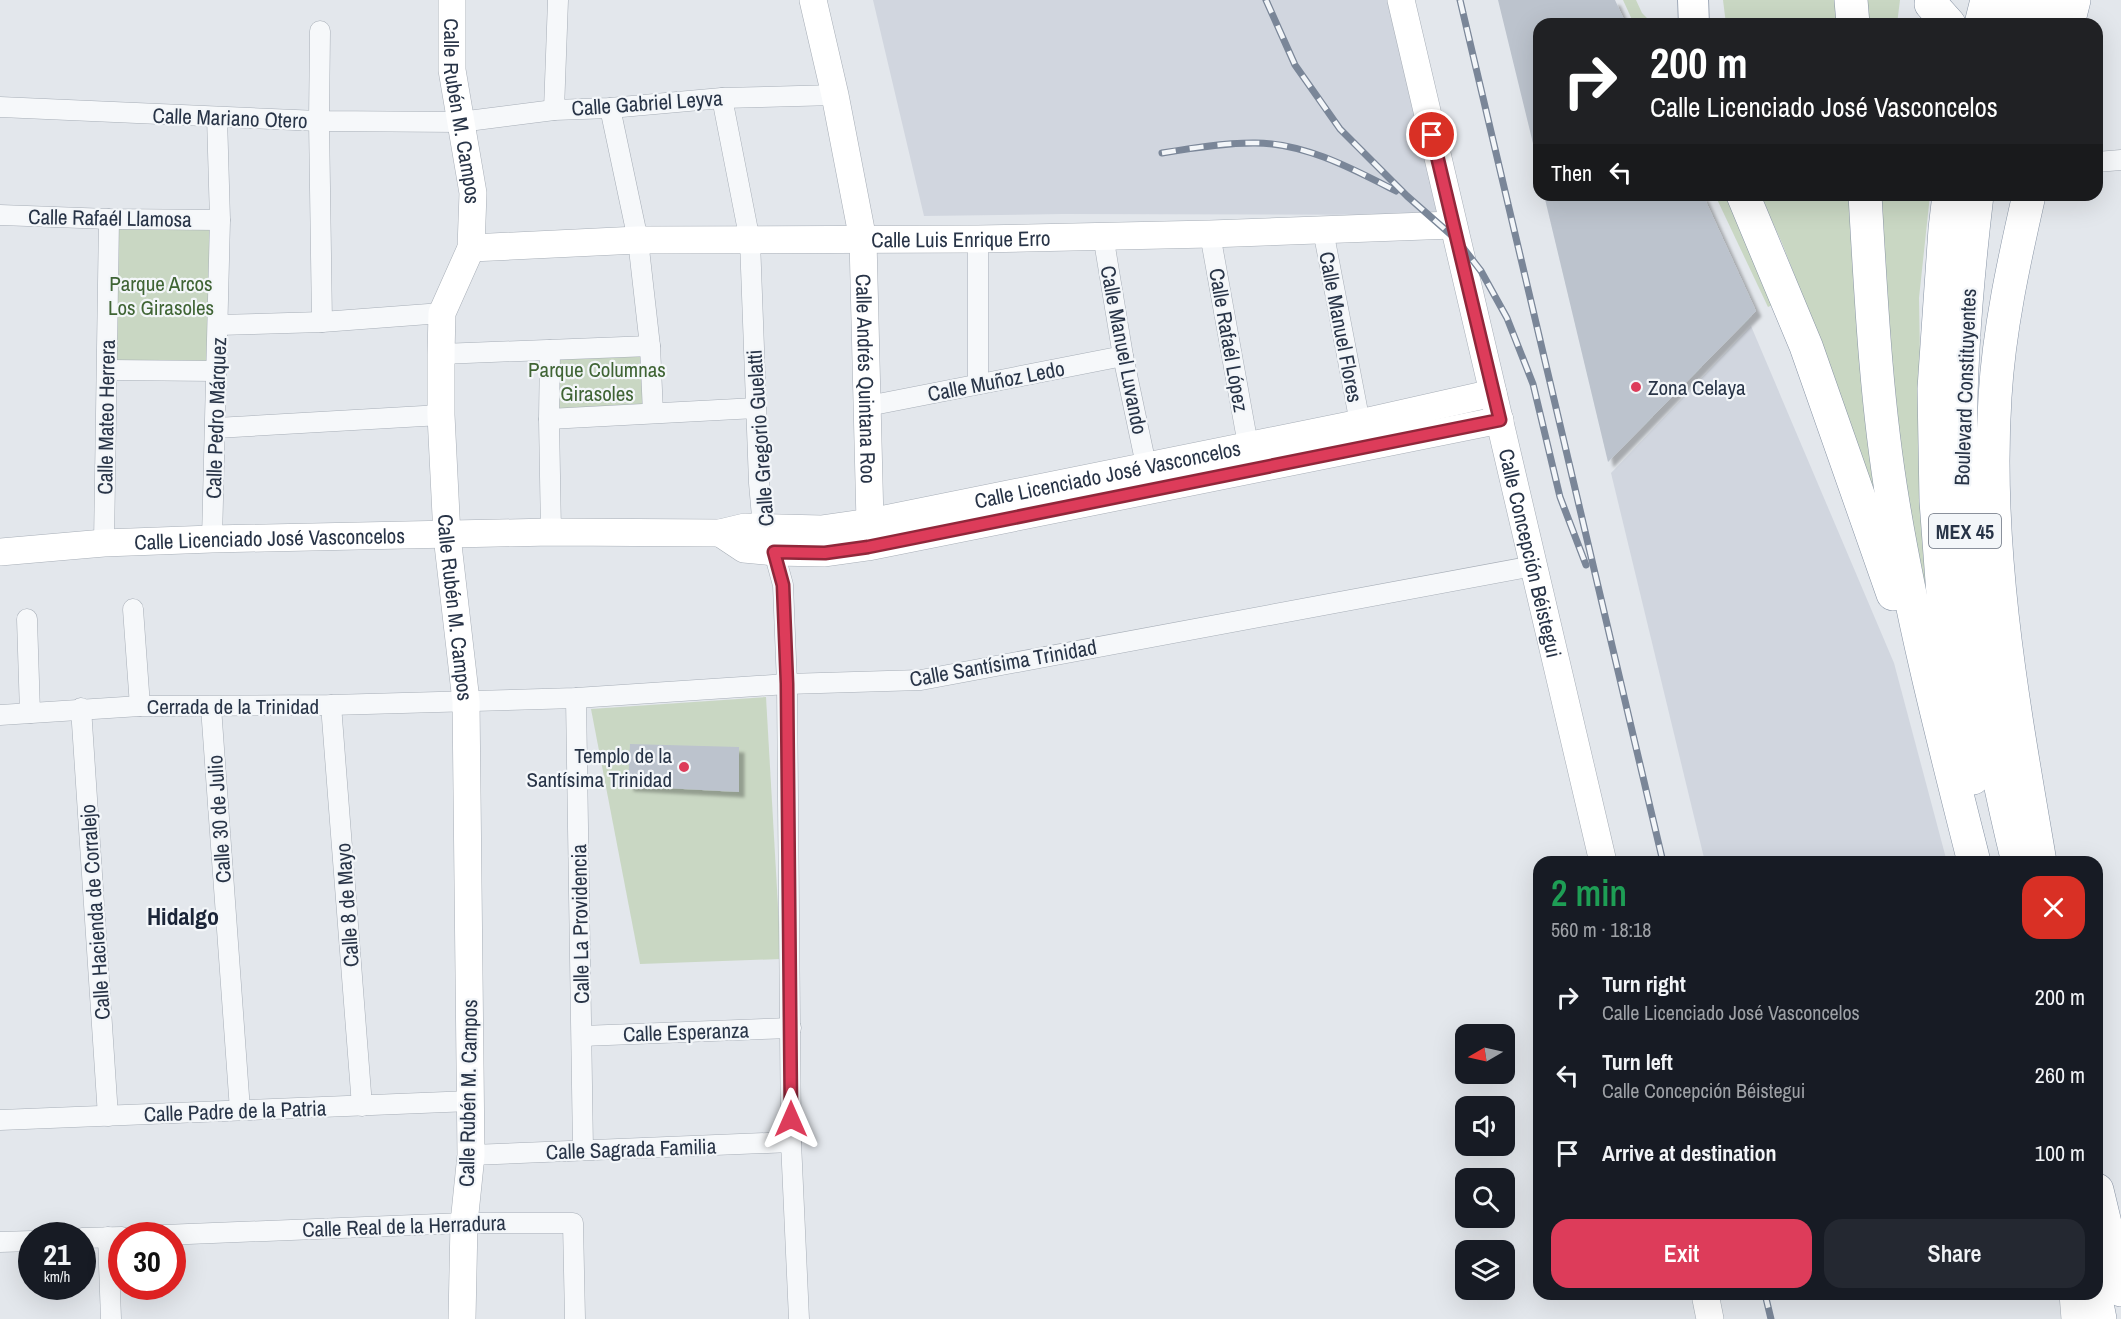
<!DOCTYPE html>
<html lang="en">
<head>
<meta charset="utf-8">
<style>
	body { margin:0; font-family:"Archivo Narrow",sans-serif; background:#242831; color:#f1f3f6; height:100vh; display:flex; flex-direction:column; font-size:22px; white-space:nowrap }
	* { box-sizing:border-box; margin:0 }
	p { font-size:20px; color:#9ea1a6 }
	.icon { flex:none; width:33px; height:33px; fill:none; stroke:currentColor; stroke-width:2; stroke-linecap:round; stroke-linejoin:round }
	.map { position:relative; flex:1; overflow:hidden }
	.sheet { position:absolute; left:1533px; top:856px; width:570px; height:444px; display:flex; flex-direction:column; background:#171b24; border-radius:18px; box-shadow:0 6px 24px #0002 }
	.sheet>* { flex:none }
	.guide { position:absolute; left:1533px; top:18px; width:570px; height:183px; border-radius:18px; box-shadow:0 6px 24px #0002; background:#202124; color:#fff; overflow:hidden }
	.needle { width:39px; rotate:261deg }
	.buttons { position:absolute; left:1455px; top:1024px; display:grid; gap:12px }
	.buttons a { display:grid; place-items:center; width:60px; height:60px; border-radius:12px; background:#171b24; box-shadow:0 6px 24px #0002; font-size:30px }
	.speed { position:absolute; left:18px; top:1222px; display:flex; gap:12px; font-size:30px; font-weight:700; text-align:center }
	.speed>* { display:grid; place-content:center; width:78px; height:78px; border-radius:50%; background:#171b24; box-shadow:0 6px 24px #0002; line-height:1 }
	.speed small { font-size:15px; font-weight:400 }
	.speed .limit { border:9px solid #d22; background:#fff; color:#111 }
	.pin { position:absolute; display:grid; place-items:center; width:51px; height:51px; color:#fff; margin:-26px; border:3px solid #fff; border-radius:50%; box-shadow:0 2px 6px #0007 }
	.me { position:absolute; width:66px; margin:-33px; rotate:0deg; stroke-linejoin:round; filter:drop-shadow(0 0 4px #0008) }
	.turn { display:flex; align-items:center; gap:21px; height:126px; padding:0 18px; font-size:27px }
	.turn .icon { width:78px; height:78px; stroke-width:2.5 }
	.turn b { display:block; font-size:42px; line-height:51px }
	.then { display:flex; align-items:center; height:57px; padding:0 18px; background:#0003; gap:12px; font-size:22px }
	.round { display:grid; place-items:center; flex:none; width:63px; height:63px; border-radius:18px; background:#242831 }
	.summary { display:flex; align-items:center; justify-content:space-between; height:102px; padding:0 18px }
	h1 { font-size:36px; font-weight:600; line-height:45px; color:#1e9e55 }
	.button { display:flex; gap:12px; margin-top:auto; padding:12px 18px }
	.button a { flex:1; height:69px; border-radius:18px; background:#dd3c5a; color:#fff; font-size:24px; font-weight:600; line-height:69px; text-align:center }
	.button a+a { background:#242831; color:#f1f3f6 }
	ul { padding:0; list-style:none }
	li { display:flex; align-items:center; gap:18px; height:78px; padding:0 18px }
	li div { flex:1 }
	li b { display:block; font-size:22px }
	li em { font-style:normal }
	.map>svg:first-child { display:block }
</style>
</head>
<body>
<div class="map">
<svg width="2121" height="1319" viewBox="0 0 2121 1319">
	<defs>
		<filter id="shadow"><feDropShadow dx="5.5" dy="5.5" stdDeviation="1.5" flood-color="#0004"/></filter>
	</defs>
	<rect width="100%" height="100%" fill="#e3e7ec"/>
	<g fill="#d1d6df">
		<path d="M873,0H1387L1440,215L1063,214L924,216Z"/>
		<path d="M1751,326L1894,663L1947,862H1705L1611,473Z"/>
	</g>
	<g fill="#c9d7c3">
		<path d="M1623,0H1636L1642,13L1653,24H1634Z"/>
		<path d="M1723,0H1900L1897,24H1726Z"/>
		<path d="M1715,195H1726L1781,301L1768,307Z"/>
		<path d="M1762,195H1930L1919,298L1922,472L1939,652L1888,545L1817,333L1782,243L1763,201Z"/>
		<path d="M114,221L212,225L208,366H111Z"/>
		<path d="M648,352L650,405L551,412L556,354Z"/>
		<path d="M766,697L781,959L640,964L591,709Z"/>
	</g>
	<g fill="#bcc3cd" filter="url(#shadow)">
		<path d="M1498,0H1615L1626,24H1539V168Z"/>
		<path d="M1544,195H1703L1756,311L1608,462Z"/>
		<path d="M630,744L739,747V792L628,786Z"/>
	</g>
	<g fill="none" stroke-linecap="round" stroke-linejoin="round">
		<g stroke="#a7aeb7" stroke-width="21">
			<g id="street">
				<path d="M320,31L319,121L322,322"/>
				<path d="M722,98L750,241L759,483L763,528L774,552L783,585L787,684L791,1142L799,1319"/>
				<path d="M0,107L319,121L460,122L554,110L610,108L722,98L835,95"/>
				<path d="M610,108L638,240L650,346L653,413"/>
				<path d="M554,110L558,0"/>
				<path d="M2097,162L2121,160"/>
				<path d="M0,215L109,219L220,220"/>
				<path d="M1323,230L1360,423"/>
				<path d="M1210,234L1248,445"/>
				<path d="M1103,235L1123,356L1146,465"/>
				<path d="M218,325L322,322L442,313"/>
				<path d="M550,350L549,419L551,532"/>
				<path d="M441,354L650,346"/>
				<path d="M108,370L216,371"/>
				<path d="M978,384V239"/>
				<path d="M868,406L1123,356"/>
				<path d="M549,419L756,408"/>
				<path d="M216,428L441,415"/>
				<path d="M212,539L220,220L217,117"/>
				<path d="M104,543L109,219"/>
				<path d="M133,609L140,706"/>
				<path d="M27,619L30,713"/>
				<path d="M576,698L583,1150"/>
				<path d="M331,705L362,1106"/>
				<path d="M211,707L240,1110"/>
				<path d="M81,708L108,1116"/>
				<path d="M0,715L140,706L331,705L576,698L787,684L921,680L1533,566"/>
				<path d="M582,1036L791,1028"/>
				<path d="M0,1120L471,1101"/>
				<path d="M471,1155L791,1142"/>
				<path d="M139,1236L464,1223H573L575,1319"/>
				<path d="M108,1237L111,1319"/>
				<path d="M82,1238L122,1237"/>
				<path d="M0,1242L32,1241"/>
			</g>
		</g>
		<g stroke="#a7aeb7" stroke-width="28">
			<g id="secondary">
				<path id="s1" d="M452,0V70L473,193L471,248L442,313L441,354V415L447,536L466,701L471,1155L464,1223L462,1319"/>
				<path id="s2" d="M813,0L835,95L863,240L870,522L868,540"/>
				<path id="s3" d="M1401,0L1603,862"/>
				<path id="s4" d="M471,248L638,240L978,239L1210,234L1453,225"/>
				<path d="M720,533L744,549L774,552L825,553L868,547L1500,420"/>
				<path id="s5" d="M0,552L104,543L212,539L551,532L720,533L745,527L821,529L870,522L1360,423L1493,393"/>
				<path d="M1705,1294L1710,1319"/>
				<path d="M2073,1294L2075,1319"/>
			</g>
		</g>
		<g stroke="#a1abba" stroke-width="32">
			<path id="primary" d="M1693,0L1694,24"/>
		</g>
		<g stroke="#8894a5" stroke-width="34">
			<g id="highway">
				<path d="M1851,0L1853,24"/>
				<path d="M1931,4L1949,24"/>
				<path d="M1981,24L1987,0"/>
				<path d="M2008,24L2013,0"/>
				<path d="M2037,24L2045,0"/>
				<path d="M2068,24L2074,0"/>
				<path d="M1743,195L1806,346L1893,594"/>
				<path d="M1865,195C1871,298 1876,401 1893,503C1913,624 1944,743 1974,862"/>
				<path d="M1949,195L1945,229L1934,389L1936,501L1945,621L1973,778"/>
				<path d="M1977,195C1965,296 1957,397 1962,499C1968,621 1989,744 2018,862"/>
				<path d="M2029,195C2014,261 1999,329 1995,397C1985,554 2014,709 2040,862"/>
				<path d="M2097,1190L2121,1290"/>
				<path d="M2095,1294L2100,1319"/>
			</g>
		</g>
		<use href="#street" stroke="#f6f8fa" stroke-width="20"/>
		<use href="#secondary" stroke="#fff" stroke-width="27"/>
		<use href="#primary" stroke="#fff" stroke-width="30"/>
		<use href="#highway" stroke="#fff" stroke-width="33"/>
		<g stroke="#7a8698" stroke-width="7">
			<g id="rail">
				<path d="M1266,0L1295,65L1340,129L1407,196L1457,240L1481,271L1507,318L1533,384L1560,497L1586,565"/>
				<path d="M1460,0L1663,862"/>
				<path d="M1162,153C1192,148 1223,143 1253,143C1303,142 1353,169 1396,191"/>
				<path d="M1765,1294L1771,1319"/>
			</g>
		</g>
		<use href="#rail" stroke="#f3f6f9" stroke-width="4.5" stroke-dasharray="14" stroke-linecap="butt"/>
	</g>
	<g fill="none" stroke-linecap="round" stroke-linejoin="round">
		<g stroke="#90273a" stroke-width="15">
			<path id="route" d="M791,1119L787,684L783,585L774,552L825,553L868,547L1500,420L1432,135"/>
		</g>
		<use href="#route" stroke="#dd3c5a" stroke-width="10"/>
	</g>
	<g fill="#dd3c5a" stroke="#f3f6f9" stroke-width="2">
		<circle cx="1636" cy="387" r="6"/>
		<circle cx="684" cy="767" r="6"/>
	</g>
	<g text-anchor="middle" dominant-baseline="central" stroke-width="4.5" stroke-linejoin="round" paint-order="stroke">
		<rect fill="#f3f6f9" stroke="#656e7c" stroke-width="1.5" x="1929" y="514" width="72" height="34" rx="4.5"/>
		<g font-size="20" font-weight="bold" fill="#283447">
			<text x="1965" y="531">MEX 45</text>
		</g>
		<g font-size="21" fill="#283447" stroke="#f3f6f9">
			<text transform="translate(647 103) rotate(-4)">Calle Gabriel Leyva</text>
			<text stroke="none"><textPath href="#s1" startOffset="112">Calle Rubén M. Campos</textPath></text>
			<text transform="translate(230 118) rotate(2)">Calle Mariano Otero</text>
			<text transform="translate(110 218) rotate(1)">Calle Rafaél Llamosa</text>
			<text stroke="none"><textPath href="#s4" startOffset="490">Calle Luis Enrique Erro</textPath></text>
			<text transform="translate(1341 327) rotate(79)">Calle Manuel Flores</text>
			<text transform="translate(1229 340) rotate(80)">Calle Rafaél López</text>
			<text transform="translate(1124 350) rotate(79)">Calle Manuel Luvando</text>
			<text stroke="none"><textPath href="#s2" startOffset="384">Calle Andrés Quintana Roo</textPath></text>
			<text transform="translate(996 381) rotate(-11)">Calle Muñoz Ledo</text>
			<text transform="translate(1965 387) rotate(-88)">Boulevard Constituyentes</text>
			<text transform="translate(106 417) rotate(-89)">Calle Mateo Herrera</text>
			<text transform="translate(216 418) rotate(-88)">Calle Pedro Márquez</text>
			<text transform="translate(760 438) rotate(-94)">Calle Gregorio Guelatti</text>
			<text stroke="none"><textPath href="#s5" startOffset="1114">Calle Licenciado José Vasconcelos</textPath></text>
			<text stroke="none"><textPath href="#s5" startOffset="270">Calle Licenciado José Vasconcelos</textPath></text>
			<text stroke="none"><textPath href="#s3" startOffset="568">Calle Concepción Béistegui</textPath></text>
			<text stroke="none"><textPath href="#s1" startOffset="616">Calle Rubén M. Campos</textPath></text>
			<text transform="translate(1003 663) rotate(-10)">Calle Santísima Trinidad</text>
			<text x="233" y="706">Cerrada de la Trinidad</text>
			<text transform="translate(219 819) rotate(-94)">Calle 30 de Julio</text>
			<text transform="translate(347 905) rotate(-94)">Calle 8 de Mayo</text>
			<text transform="translate(95 912) rotate(-94)">Calle Hacienda de Corralejo</text>
			<text transform="translate(580 924) rotate(-91)">Calle La Providencia</text>
			<text transform="translate(686 1032) rotate(-2)">Calle Esperanza</text>
			<text transform="translate(468 1093) rotate(-89)">Calle Rubén M. Campos</text>
			<text transform="translate(235 1111) rotate(-2)">Calle Padre de la Patria</text>
			<text transform="translate(631 1149) rotate(-2)">Calle Sagrada Familia</text>
			<text transform="translate(404 1226) rotate(-2)">Calle Real de la Herradura</text>
		</g>
		<g font-size="21" fill="#3f6434" stroke="#f3f6f9">
			<text x="161" y="283">Parque Arcos<tspan x="161" dy="24">Los Girasoles</tspan></text>
			<text x="597" y="369">Parque Columnas<tspan x="597" dy="24">Girasoles</tspan></text>
		</g>
		<g font-size="21" fill="#283447" stroke="#f3f6f9" text-anchor="start">
			<text x="1648" y="387">Zona Celaya</text>
			<text x="672" y="755" text-anchor="end">Templo de la<tspan x="672" dy="24">Santísima Trinidad</tspan></text>
		</g>
		<g font-size="24" font-weight="bold" fill="#1b2538" stroke="#f3f6f9">
			<text x="183" y="916">Hidalgo</text>
		</g>
	</g>
</svg>
<div class="buttons">
<a><svg class="needle" viewBox="-14 -14 28 28"><path d="M0-13l5 13h-10z" fill="#e53935"/><path d="M0 13l5-13h-10z" fill="#9ea1a6"/></svg></a>
<a><svg class="icon" aria-label="sound" viewBox="0 0 24 24"><path d="M4 9h4l5-4v14l-5-4H4zM17 9q2 3 0 6"/></svg></a>
<a><svg class="icon" aria-label="search" viewBox="0 0 24 24"><circle cx="10" cy="10" r="6"/><path d="M15 15l6 6"/></svg></a>
<a><svg class="icon" aria-label="layers" viewBox="0 0 24 24"><path d="M12 4l9 5-9 5-9-5zM3 14l9 5 9-5"/></svg></a>
</div>
<div class="speed"><div>21<small>km/h</small></div><div class="limit">30</div></div>
<div class="pin" style="left:1432px;top:135px;background:#d93025"><svg class="icon" aria-label="arrive" viewBox="0 0 24 24"><path d="M6 21V4h12l-3 4 3 4H6"/></svg></div>
<svg class="me" style="left:791px;top:1119px" viewBox="-20 -20 40 40"><path d="M0-17L14 15 0 8-14 15z" fill="#dd3c5a" stroke="#fff" stroke-width="4"/></svg>
<div class="guide">
<div class="turn"><svg class="icon" aria-label="right" viewBox="0 0 24 24"><path d="M7 20v-9h11M14 6l5 5-5 5"/></svg><div><b>200 m</b>Calle Licenciado José Vasconcelos</div></div>
<div class="then">Then<svg class="icon" aria-label="left" viewBox="0 0 24 24"><path d="M17 20v-9H6M10 6l-5 5 5 5"/></svg></div>
</div>
<section class="sheet">
<div class="summary"><div><h1>2 min</h1><p>560 m · 18:18</p></div><a class="round" style="background:#d93025;color:#fff"><svg class="icon" aria-label="close" viewBox="0 0 24 24"><path d="M6 6l12 12M18 6L6 18"/></svg></a></div>
<ul>
<li><svg class="icon" aria-label="right" viewBox="0 0 24 24"><path d="M7 20v-9h11M14 6l5 5-5 5"/></svg><div><b>Turn right</b><p>Calle Licenciado José Vasconcelos</p></div><em>200 m</em></li>
<li><svg class="icon" aria-label="left" viewBox="0 0 24 24"><path d="M17 20v-9H6M10 6l-5 5 5 5"/></svg><div><b>Turn left</b><p>Calle Concepción Béistegui</p></div><em>260 m</em></li>
<li><svg class="icon" aria-label="arrive" viewBox="0 0 24 24"><path d="M6 21V4h12l-3 4 3 4H6"/></svg><div><b>Arrive at destination</b></div><em>100 m</em></li>
</ul>
<div class="button"><a>Exit</a><a>Share</a></div>
</section>
</div>
</body>
</html>
